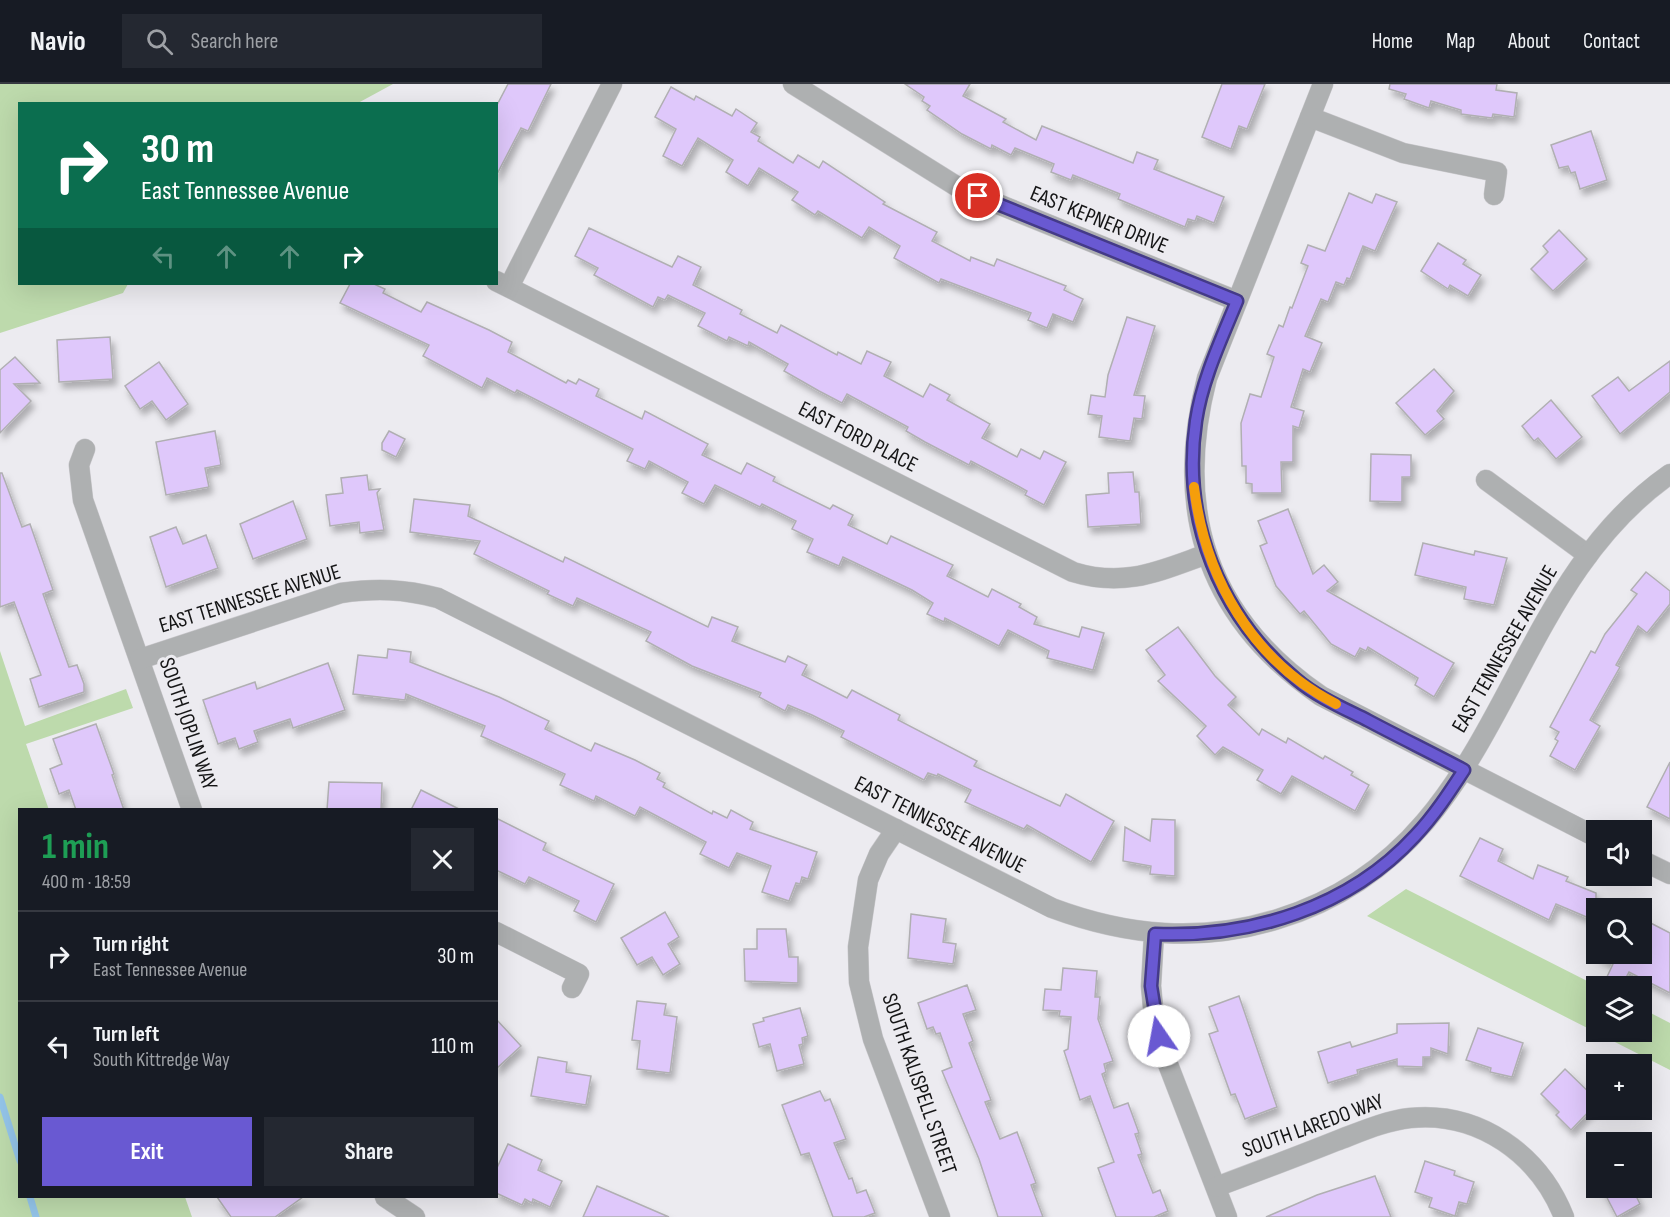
<!DOCTYPE html>
<html lang="en">
<head>
<meta charset="utf-8">
<style>
	body { margin:0; font-family:"Sofia Sans Condensed",sans-serif; background:#242831; color:#f1f3f6; height:100vh; display:flex; flex-direction:column; font-size:22px; white-space:nowrap }
	* { box-sizing:border-box; margin:0 }
	p { font-size:20px; color:#9ea1a6 }
	.icon { flex:none; width:33px; height:33px; fill:none; stroke:currentColor; stroke-width:2; stroke-linecap:round; stroke-linejoin:round }
	.map { position:relative; flex:1; overflow:hidden }
	.side { position:absolute; left:18px; top:724px; width:480px; height:390px; display:flex; flex-direction:column; background:#171b24; border-radius:0px; box-shadow:0 6px 24px #0002 }
	.side>* { flex:none }
	.guide { position:absolute; left:18px; top:18px; width:480px; height:183px; border-radius:0px; box-shadow:0 6px 24px #0002; background:#0b6e4f; color:#fff; overflow:hidden }
	.fabs { position:absolute; left:1586px; top:736px; display:grid; gap:12px }
	.fabs a { display:grid; place-items:center; width:66px; height:66px; border-radius:0px; background:#171b24; box-shadow:0 6px 24px #0002; font-size:30px }
	.pin { position:absolute; display:grid; place-items:center; width:51px; height:51px; color:#fff; margin:-26px; border:3px solid #fff; border-radius:50%; box-shadow:0 2px 6px #0007 }
	.me { position:absolute; width:66px; margin:-33px; rotate:348deg; stroke-linejoin:round; filter:drop-shadow(0 0 4px #0008) }
	.turn { display:flex; align-items:center; gap:21px; height:126px; padding:0 24px; font-size:27px }
	.turn .icon { width:78px; height:78px; stroke-width:2.5 }
	.turn b { display:block; font-size:42px; line-height:51px }
	.lanes { display:flex; align-items:center; height:57px; padding:0 24px; background:#0003; justify-content:center; gap:30px; direction:ltr }
	.lanes .off { opacity:.35 }
	.round { display:grid; place-items:center; flex:none; width:63px; height:63px; border-radius:0px; background:#242831 }
	.headline { display:flex; align-items:center; justify-content:space-between; height:102px; padding:0 24px }
	h1 { font-size:36px; font-weight:700; line-height:45px; color:#1e9e55 }
	.cta { display:flex; gap:12px; margin-top:auto; padding:12px 24px }
	.cta a { flex:1; height:69px; border-radius:0px; background:#6959d2; color:#fff; font-size:24px; font-weight:700; line-height:69px; text-align:center }
	.cta a+a { background:#242831; color:#f1f3f6 }
	ul { padding:0; list-style:none }
	li { display:flex; align-items:center; gap:18px; height:90px; padding:0 24px; border-top:2px solid #363941 }
	li div { flex:1 }
	li b { display:block; font-size:22px }
	li em { font-style:normal }
	header { display:flex; align-items:center; gap:36px; box-sizing:border-box; height:84px; padding:0 30px; background:#171b24; border-bottom:2px solid #363941 }
	header strong { font-size:28px }
	nav { display:flex; gap:33px; margin-inline-start:auto; font-size:21px }
	.search { width:420px; height:54px; background:#242831; display:flex; align-items:center; gap:15px; box-sizing:border-box; padding:0 21px; border-radius:0px; color:#9ea1a6; font-size:22px }
	.map>svg:first-child { display:block }
</style>
</head>
<body>
<header>
<strong>Navio</strong>
<div class="search"><svg class="icon" aria-label="search" viewBox="0 0 24 24"><circle cx="10" cy="10" r="6"/><path d="M15 15l6 6"/></svg>Search here</div>
<nav><a>Home</a><a>Map</a><a>About</a><a>Contact</a></nav>
</header>
<div class="map">
<svg width="1670" height="1133" viewBox="0 0 1670 1133">
	<defs>
		<filter id="shadow"><feDropShadow dx="3.5" dy="6" stdDeviation="3" flood-color="#0004"/></filter>
	</defs>
	<rect width="100%" height="100%" fill="#ecebf0"/>
	<g fill="#bddaac">
		<path d="M0,0H393L358,19L20,20V200H128L123,209L0,249Z"/>
		<path d="M0,567L25,642L126,605L133,624L26,660L49,726H20V1113H185L192,1133H0Z"/>
		<path d="M1406,805L1599,903H1596V948H1641V924L1670,939V986L1367,832Z"/>
	</g>
	<g fill="none" stroke-linecap="round" stroke-linejoin="round">
		<g stroke="#93c4e9" stroke-width="7">
			<path d="M0,1013L20,1077"/>
			<path d="M30,1113L36,1133"/>
		</g>
	</g>
	<g fill="#dfc8fb" stroke="#b0afb2" stroke-width="1.5" filter="url(#shadow)">
		<path d="M508,0H551L528,47L521,44L496,92V23Z"/>
		<path d="M905,0H970L963,12L1006,35L1003,38L1036,56L1042,42L1133,79L1137,68L1158,76L1154,85L1224,113L1214,139L1197,132L1195,137L1188,135L1185,143L1118,115L1120,110L1073,91L1071,96L1051,88L1054,80L1015,64L1011,71L992,61L991,65L962,50L927,26L930,22L922,17L924,13Z"/>
		<path d="M1222,0H1265L1247,45L1239,42L1231,65L1202,53Z"/>
		<path d="M1390,0H1497L1496,6L1517,9L1514,33L1493,30L1492,34L1461,30V26L1431,17L1429,24L1404,15L1406,10L1389,5Z"/>
		<path d="M671,3L694,16L696,12L732,32L736,25L757,39L751,48L760,53L758,57L793,79L798,71L819,84L823,77L885,118L883,120L937,148L932,157L970,177L971,173L994,182L997,175L1066,202L1064,206L1083,215L1073,238L1053,230L1047,244L1028,236L1031,229L941,195L939,199L894,174L900,162L869,143L862,154L818,127L815,131L792,116L798,108L759,84L748,102L726,88L733,76L698,54L682,82L663,72L676,45L655,33Z"/>
		<path d="M1591,47L1607,96L1580,105L1575,88L1571,89L1568,82L1559,84L1551,61Z"/>
		<path d="M1349,109L1372,119L1376,110L1397,118L1375,167L1363,162L1350,195L1347,194L1344,201L1336,198L1328,218L1321,215L1305,252L1322,259L1310,288L1303,285L1291,323L1304,327L1299,344L1293,342V378H1281L1282,409H1252V400L1246,399V382H1242L1241,339L1250,310L1261,313L1274,273L1267,270L1279,241L1283,243L1290,223L1292,224L1308,182L1301,179L1308,161L1325,167Z"/>
		<path d="M589,144L672,183L678,172L701,183L693,201L742,226L740,230L777,249L781,241L837,271L838,268L861,280L867,267L891,278L884,292L923,313L930,300L950,311L947,316L990,340L982,354L1017,373L1021,365L1040,375L1044,367L1066,378L1044,421L1025,411L1027,407L1018,402L971,377L969,381L925,358L906,347L908,343L847,310L842,319L819,307L784,287L788,280L749,258L748,262L729,253L727,257L698,242L705,229L668,211L665,216L658,213L653,223L594,191L598,184L575,172Z"/>
		<path d="M1559,146L1587,175L1553,207L1531,185L1548,168L1543,162Z"/>
		<path d="M1438,159L1466,176L1463,180L1481,191L1468,212L1450,201L1448,205L1421,187Z"/>
		<path d="M350,200H374L385,205L383,209L421,228L427,218L489,246L512,258L508,268L566,299L568,296L576,300L579,295L599,305L596,312L642,335L645,327L708,360L702,371L741,390L747,379L775,393L773,397L830,425L833,421L853,431L848,441L887,460L891,452L953,481L947,492L988,513L992,505L1021,520L1019,523L1037,533L1034,540L1079,553L1082,543L1104,549L1093,586L1047,574L1049,567L1008,546L999,562L945,534L944,538L927,530L933,519L912,506L843,473L839,482L807,468L813,455L792,445L796,437L762,420L760,423L715,401L704,420L682,409L688,398L649,377L645,385L627,377L633,365L517,306L515,309L487,294L482,304L423,272L429,261L340,219Z"/>
		<path d="M1127,233L1155,242L1134,311L1145,312L1142,335L1134,334L1130,357L1099,353L1102,332L1088,330L1091,311L1105,313L1108,291Z"/>
		<path d="M110,253L113,295L59,298L57,256Z"/>
		<path d="M15,273L40,299L14,300L31,317L0,349V286Z"/>
		<path d="M1670,277V308L1620,350L1592,312L1618,293L1629,307Z"/>
		<path d="M159,278L188,320L166,336L152,317L140,325L125,302Z"/>
		<path d="M1434,285L1454,307L1437,327L1444,335L1425,351L1396,319Z"/>
		<path d="M1551,316L1582,353L1556,375L1538,354L1534,357L1522,342Z"/>
		<path d="M215,347L221,381L205,384L209,403L166,411L156,358Z"/>
		<path d="M389,347L405,355L396,373L382,366V359Z"/>
		<path d="M1371,370L1411,371V393H1402V418L1370,417Z"/>
		<path d="M1133,388L1135,408H1139L1141,440L1088,443L1086,411L1109,409L1108,389Z"/>
		<path d="M0,389H2L22,443L30,440L53,506L43,510L69,583L77,581L84,600V608L39,623L30,595L41,591L14,518L0,523Z"/>
		<path d="M367,391L369,406L380,405L377,409L384,446L360,449L359,438L330,442L326,411L343,409L341,394Z"/>
		<path d="M414,415L470,421L468,432L563,478L565,473L708,543L712,533L738,543L732,557L785,578L788,572L807,581L802,591L847,614L852,606L900,631L898,636L977,677L974,682L1060,722L1066,710L1114,737L1091,778L1027,741L1024,745L965,718L971,706L938,690L937,692L928,689L924,696L841,653L844,647L812,631L788,621L785,627L759,613L761,609L692,582L646,557L651,548L577,514L573,522L547,510L549,507L474,470L480,457L410,448Z"/>
		<path d="M293,417L307,455L253,475L240,440Z"/>
		<path d="M1288,425L1313,490L1324,481L1338,498L1327,507L1454,579L1434,613L1415,601L1418,594L1368,563L1366,567L1360,564L1355,573L1331,560L1304,527L1300,530L1276,502L1260,462L1267,459L1258,437Z"/>
		<path d="M176,443L183,460L206,451L218,484L166,503L150,453Z"/>
		<path d="M1423,459L1474,471L1475,467L1507,474L1494,521L1464,515L1466,503L1415,491Z"/>
		<path d="M1646,488L1670,507V520L1647,549L1638,542L1616,581L1620,583L1590,636L1600,642L1575,686L1550,672L1558,657L1555,655L1559,648L1550,643L1591,567L1595,569L1605,550L1637,510L1631,506Z"/>
		<path d="M1178,543L1215,592L1236,613L1228,621L1259,651L1262,645L1286,659L1288,654L1323,675L1325,672L1353,688L1351,691L1369,701L1355,727L1292,692L1281,710L1257,696L1263,686L1223,663L1215,671L1197,652L1206,642L1158,597L1165,591L1146,566Z"/>
		<path d="M388,565L411,568L410,578L499,613L549,637L545,645L591,667L595,659L635,676L660,689L657,695L665,699L663,703L712,730L713,727L727,734L731,726L753,738L750,745L817,768L808,795L802,793L800,800L796,799L789,817L762,808L771,782L737,769L729,784L700,770L706,758L640,723L635,732L596,712L594,717L560,701L565,690L481,652L485,642L406,610L405,616L353,610L358,571L387,574Z"/>
		<path d="M328,579L345,626L293,644L290,635L254,647L258,658L239,665L235,654L218,660L203,616L255,598L257,605Z"/>
		<path d="M96,640L114,690L112,691L124,726H76L69,706L59,710L50,685L62,680L53,655Z"/>
		<path d="M1670,678V735L1647,723Z"/>
		<path d="M329,698L382,699L381,726H327Z"/>
		<path d="M421,706L461,726H411Z"/>
		<path d="M496,734L546,759L543,766L614,800L596,838L574,827L579,817L529,793L525,800L496,786Z"/>
		<path d="M1152,735L1175,736V792L1150,790L1151,782L1123,777L1125,743L1150,757Z"/>
		<path d="M1480,754L1503,765L1498,777L1533,795L1538,781L1568,793L1566,797L1596,809V837L1556,820L1549,836L1460,792Z"/>
		<path d="M665,828L679,853L668,860L680,880L663,891L652,873L637,881L621,854Z"/>
		<path d="M911,830L946,835L943,858L956,860L953,880L908,874Z"/>
		<path d="M1641,834L1670,849V909L1629,888L1621,903L1605,897L1613,880L1594,870H1641Z"/>
		<path d="M757,845H786L789,873H798V899L745,897L744,865H757Z"/>
		<path d="M1063,884L1097,887L1095,913H1100L1098,935L1113,977L1104,980L1106,988L1102,990L1114,1024L1128,1019L1139,1049L1135,1050L1142,1070L1138,1071L1153,1109L1160,1106L1168,1127L1154,1133H1116L1098,1084L1114,1078L1090,1012L1080,1016L1064,967L1068,965L1071,933L1059,932L1060,927L1043,926L1045,905L1061,906Z"/>
		<path d="M967,901L976,926L963,930L973,957L969,959L991,1016L985,1018L1000,1055L1017,1048L1036,1099L1031,1101L1043,1133H998L979,1075L942,987L952,983L940,949L936,950L933,943L927,945L918,919Z"/>
		<path d="M1239,912L1277,1023L1245,1035L1235,1010L1231,1011L1209,950L1218,947L1209,923Z"/>
		<path d="M637,917L666,920L664,931L677,933L670,989L637,985L640,957L632,956Z"/>
		<path d="M800,924L808,952L802,954L803,960L799,961L804,980L777,987L770,960L759,963L753,940L764,937L763,934Z"/>
		<path d="M496,935L521,962L496,985Z"/>
		<path d="M1449,939L1448,970L1431,964V973H1423V983L1397,982V975L1357,986L1358,990L1328,999L1318,968L1350,958L1352,963L1397,949V940Z"/>
		<path d="M1478,944L1523,959L1512,993L1490,988L1491,984L1466,976Z"/>
		<path d="M538,973L567,978L566,988L591,992L586,1021L531,1012Z"/>
		<path d="M1565,985L1596,1015V1020L1571,1046L1556,1031L1559,1028L1541,1010Z"/>
		<path d="M820,1007L825,1017L830,1015L846,1055L834,1059L849,1095L852,1094L857,1109L866,1106L875,1129L864,1133H833L809,1069L801,1071L782,1021Z"/>
		<path d="M508,1060L542,1076L538,1086L562,1097L550,1123L533,1115L532,1119L525,1115L522,1121L496,1109V1086Z"/>
		<path d="M1425,1077L1455,1087L1454,1091L1474,1098L1467,1120L1459,1118L1455,1132L1429,1123L1432,1114L1415,1108Z"/>
		<path d="M1375,1092L1391,1133H1266L1317,1111Z"/>
		<path d="M597,1102L669,1133H583Z"/>
		<path d="M1602,1104H1632L1640,1120L1617,1133Z"/>
		<path d="M217,1113H303L275,1133H231Z"/>
	</g>
	<g fill="none" stroke-linecap="round" stroke-linejoin="round">
		<g stroke="#cac9cd" stroke-width="21">
			<g id="street">
				<path d="M793,0L961,105L1237,217"/>
				<path d="M1323,0L1207,294C1173,426 1206,533 1321,612L1596,753"/>
				<path d="M1310,33L1403,69L1497,88L1494,111"/>
				<path d="M496,197L1073,488C1125,504 1159,487 1207,470"/>
				<path d="M509,203L612,0"/>
				<path d="M85,365L79,381L83,416L192,726"/>
				<path d="M1486,396L1588,471"/>
				<path d="M140,575L341,509C376,504 404,505 438,514L1052,824C1127,852 1201,859 1278,835C1507,765 1496,511 1670,390"/>
				<path d="M896,745L879,770L868,796L858,863L859,898L873,955L940,1133"/>
				<path d="M1641,776L1670,790"/>
				<path d="M496,848L579,890L572,904"/>
				<path d="M1154,850L1151,902L1154,934L1164,970L1227,1133"/>
				<path d="M1216,1103C1256,1088 1296,1073 1336,1057C1360,1048 1384,1037 1410,1034C1479,1027 1539,1070 1564,1133"/>
				<path d="M385,1113L415,1133"/>
			</g>
		</g>
		<use href="#street" stroke="#aeb0b1" stroke-width="20"/>
	</g>
	<g fill="none" stroke-linecap="round" stroke-linejoin="round">
		<g stroke="#443a88" stroke-width="15">
			<path id="route" d="M978,112L1237,217C1221,256 1202,296 1196,337C1181,436 1220,532 1296,595C1317,613 1343,624 1367,636C1399,653 1432,669 1464,686C1449,709 1434,732 1415,752C1349,824 1250,854 1155,850L1151,902L1159,952"/>
		</g>
		<use href="#route" stroke="#6959d2" stroke-width="10"/>
		<path stroke="#f59e0b" stroke-width="10" d="M1194,403C1205,494 1252,577 1336,620"/>
	</g>
	<g text-anchor="middle" dominant-baseline="central" stroke-width="6" stroke-linejoin="round" paint-order="stroke">
		<g font-size="22" fill="#151516" stroke="#ecebf0">
			<text transform="translate(1099 136) rotate(22)">EAST KEPNER DRIVE</text>
			<text transform="translate(858 353) rotate(27)">EAST FORD PLACE</text>
			<text transform="translate(250 515) rotate(-17)">EAST TENNESSEE AVENUE</text>
			<text transform="translate(1505 565) rotate(-60)">EAST TENNESSEE AVENUE</text>
			<text transform="translate(188 640) rotate(71)">SOUTH JOPLIN WAY</text>
			<text transform="translate(940 741) rotate(27)">EAST TENNESSEE AVENUE</text>
			<text transform="translate(919 1000) rotate(71)">SOUTH KALISPELL STREET</text>
			<text transform="translate(1313 1042) rotate(-20)">SOUTH LAREDO WAY</text>
		</g>
	</g>
</svg>
<div class="fabs">
<a><svg class="icon" aria-label="sound" viewBox="0 0 24 24"><path d="M4 9h4l5-4v14l-5-4H4zM17 9q2 3 0 6"/></svg></a>
<a><svg class="icon" aria-label="search" viewBox="0 0 24 24"><circle cx="10" cy="10" r="6"/><path d="M15 15l6 6"/></svg></a>
<a><svg class="icon" aria-label="layers" viewBox="0 0 24 24"><path d="M12 4l9 5-9 5-9-5zM3 14l9 5 9-5"/></svg></a>
<a>+</a>
<a>−</a>
</div>
<div class="pin" style="left:978px;top:112px;background:#d93025"><svg class="icon" aria-label="arrive" viewBox="0 0 24 24"><path d="M6 21V4h12l-3 4 3 4H6"/></svg></div>
<svg class="me" style="left:1159px;top:952px" viewBox="-20 -20 40 40"><circle r="19" fill="#fff"/><path d="M0-13L10 11 0 6-10 11z" fill="#6959d2"/></svg>
<div class="guide">
<div class="turn"><svg class="icon" aria-label="right" viewBox="0 0 24 24"><path d="M7 20v-9h11M14 6l5 5-5 5"/></svg><div><b>30 m</b>East Tennessee Avenue</div></div>
<div class="lanes"><svg class="icon off" aria-label="left" viewBox="0 0 24 24"><path d="M17 20v-9H6M10 6l-5 5 5 5"/></svg><svg class="icon off" aria-label="ahead" viewBox="0 0 24 24"><path d="M12 20V5M6 11l6-6 6 6"/></svg><svg class="icon off" aria-label="ahead" viewBox="0 0 24 24"><path d="M12 20V5M6 11l6-6 6 6"/></svg><svg class="icon" aria-label="right" viewBox="0 0 24 24"><path d="M7 20v-9h11M14 6l5 5-5 5"/></svg></div>
</div>
<section class="side">
<div class="headline"><div><h1>1 min</h1><p>400 m · 18:59</p></div><a class="round"><svg class="icon" aria-label="close" viewBox="0 0 24 24"><path d="M6 6l12 12M18 6L6 18"/></svg></a></div>
<ul>
<li><svg class="icon" aria-label="right" viewBox="0 0 24 24"><path d="M7 20v-9h11M14 6l5 5-5 5"/></svg><div><b>Turn right</b><p>East Tennessee Avenue</p></div><em>30 m</em></li>
<li><svg class="icon" aria-label="left" viewBox="0 0 24 24"><path d="M17 20v-9H6M10 6l-5 5 5 5"/></svg><div><b>Turn left</b><p>South Kittredge Way</p></div><em>110 m</em></li>
</ul>
<div class="cta"><a>Exit</a><a>Share</a></div>
</section>
</div>
</body>
</html>
